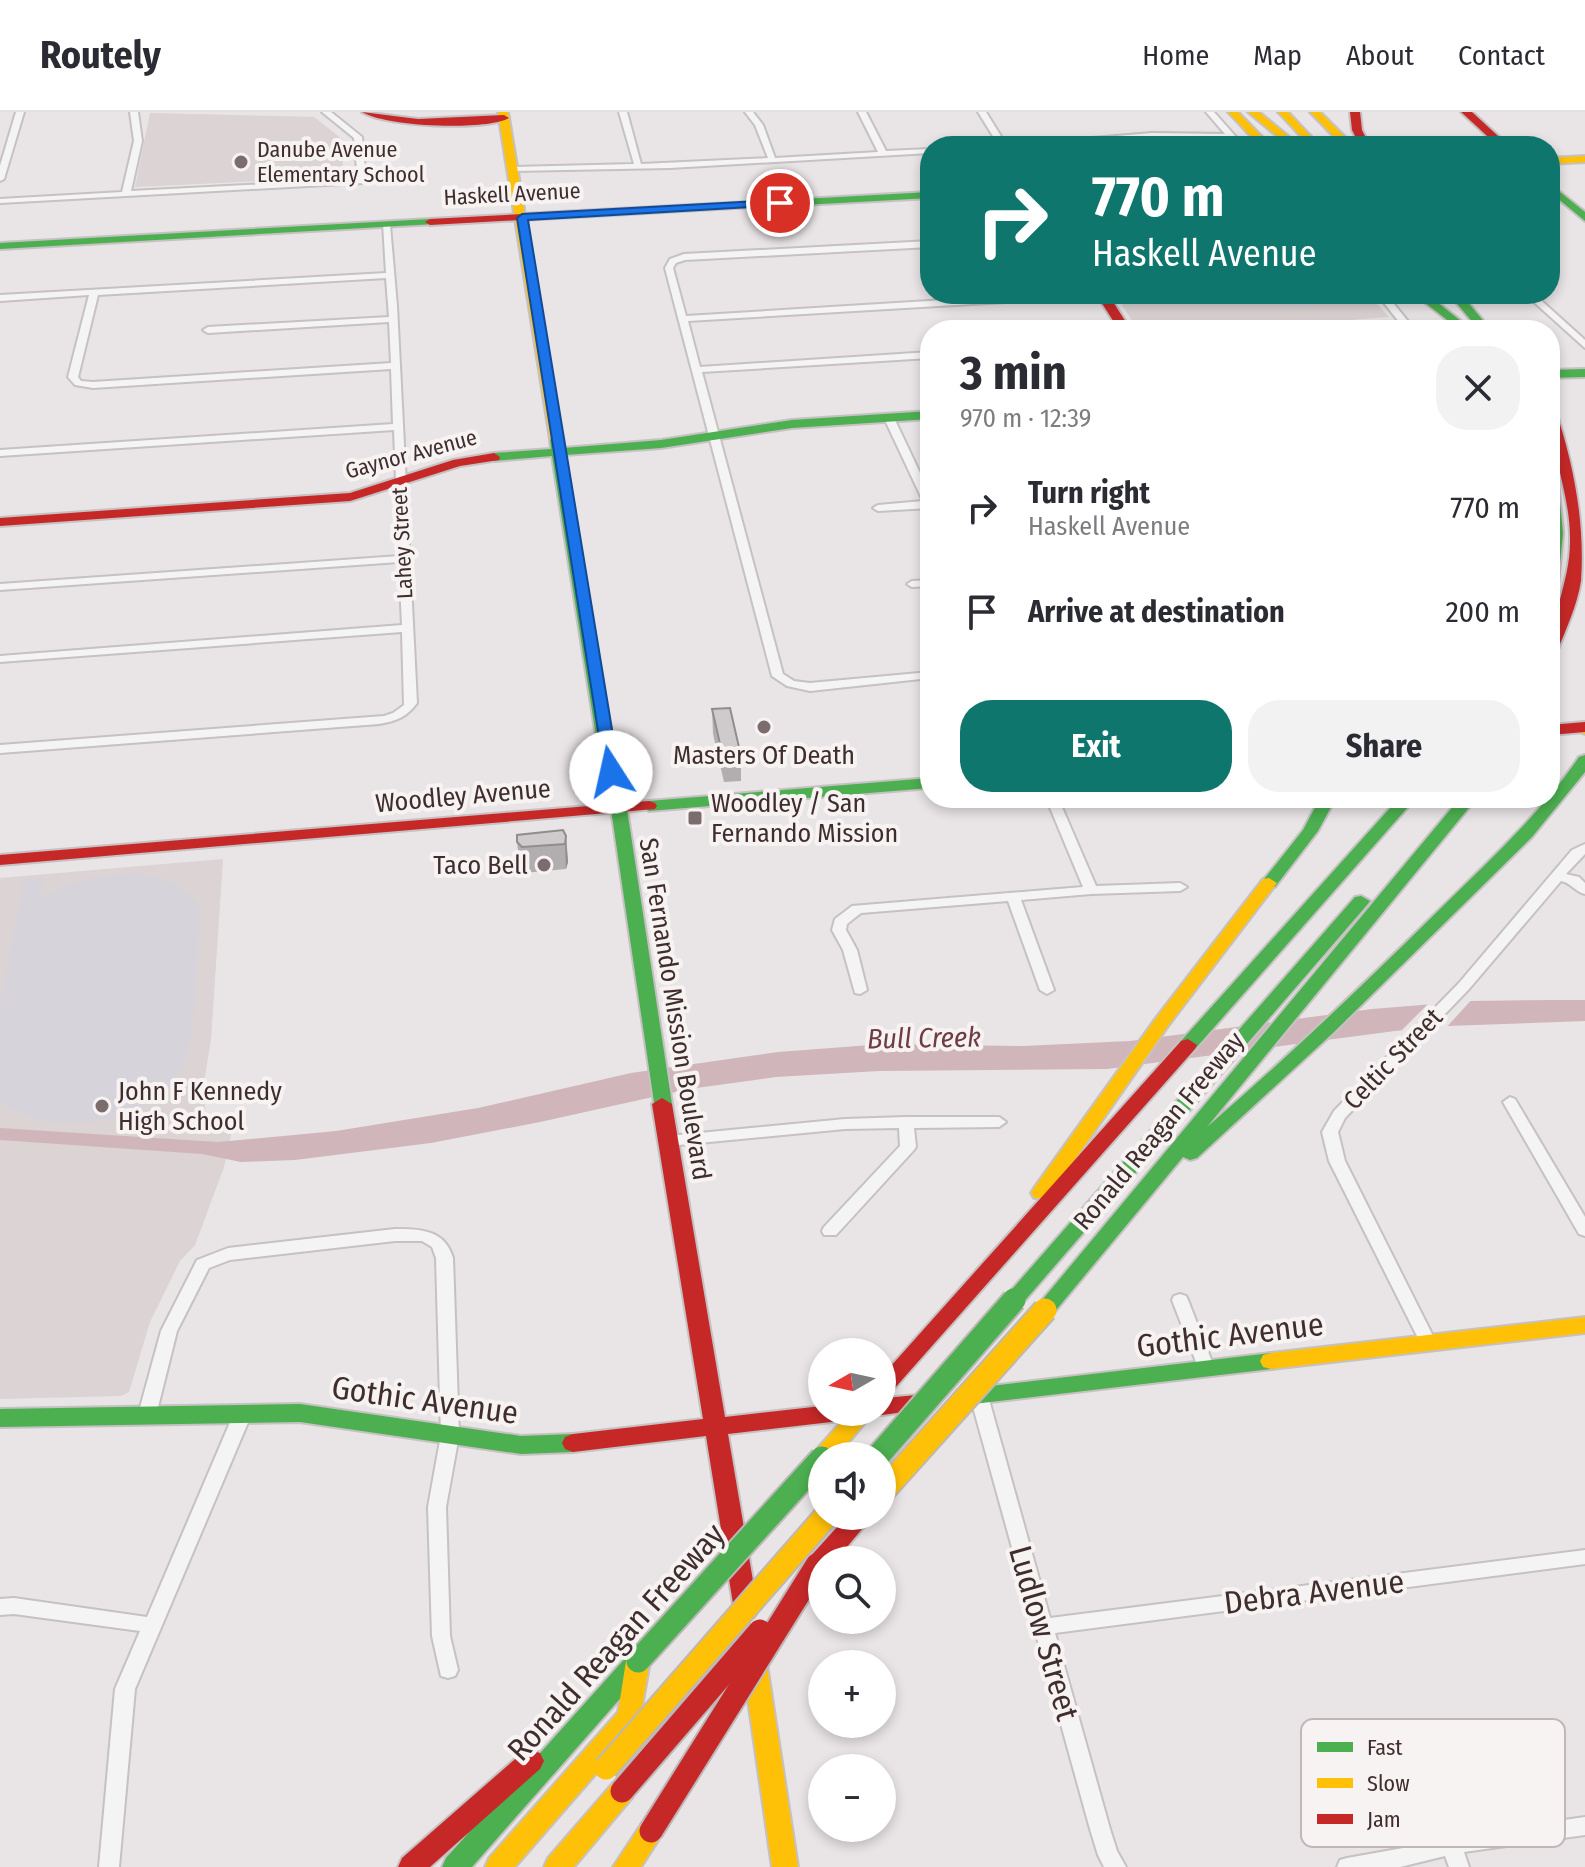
<!DOCTYPE html>
<html lang="en">
<head>
<meta charset="utf-8">
<style>
	body { margin:0; font-family:"Fira Sans Condensed",sans-serif; background:#f2f2f3; color:#2b2b33; height:100vh; display:flex; flex-direction:column; font-size:30px; white-space:nowrap }
	* { box-sizing:border-box; margin:0 }
	p { font-size:26px; color:#7c7c81 }
	.icon { flex:none; width:44px; height:44px; fill:none; stroke:currentColor; stroke-width:2; stroke-linecap:round; stroke-linejoin:round }
	.map { position:relative; flex:1; overflow:hidden }
	.drawer { position:absolute; left:920px; top:208px; width:640px; height:488px; display:flex; flex-direction:column; background:#fff; border-radius:32px; box-shadow:0 4px 12px #0003 }
	.drawer>* { flex:none }
	.guide { position:absolute; left:920px; top:24px; width:640px; height:168px; border-radius:32px; box-shadow:0 4px 12px #0003; background:#0f766e; color:#fff; overflow:hidden }
	.needle { width:52px; rotate:261deg }
	.controls { position:absolute; left:808px; top:1226px; display:grid; gap:16px }
	.controls a { display:grid; place-items:center; width:88px; height:88px; border-radius:50%; background:#fff; box-shadow:0 4px 12px #0003; font-size:40px }
	.pin { position:absolute; display:grid; place-items:center; width:68px; height:68px; color:#fff; margin:-34px; border:4px solid #fff; border-radius:50%; box-shadow:0 2px 8px #0007 }
	.me { position:absolute; width:88px; margin:-44px; rotate:350deg; stroke-linejoin:round; filter:drop-shadow(0 0 6px #0008) }
	.turn { display:flex; align-items:center; gap:28px; height:168px; padding:0 40px; font-size:36px }
	.turn .icon { width:104px; height:104px; stroke-width:2.5 }
	.turn b { display:block; font-size:56px; line-height:68px }
	.round { display:grid; place-items:center; flex:none; width:84px; height:84px; border-radius:32px; background:#f2f2f3 }
	.overview { display:flex; align-items:center; justify-content:space-between; height:136px; padding:0 40px }
	h1 { font-size:48px; font-weight:700; line-height:60px }
	.primary-button { display:flex; gap:16px; margin-top:auto; padding:16px 40px }
	.primary-button a { flex:1; height:92px; border-radius:32px; background:#0f766e; color:#fff; font-size:32px; font-weight:700; line-height:92px; text-align:center }
	.primary-button a+a { background:#f2f2f3; color:#2b2b33 }
	ul { padding:0; list-style:none }
	li { display:flex; align-items:center; gap:24px; height:104px; padding:0 40px }
	li div { flex:1 }
	li b { display:block; font-size:30px }
	li em { font-style:normal }
	header { display:flex; align-items:center; gap:48px; box-sizing:border-box; height:112px; padding:0 40px; background:#fff; border-bottom:2px solid #e1e1e2 }
	header strong { font-size:38px }
	nav { display:flex; gap:44px; margin-inline-start:auto; font-size:28px }
	.map>svg:first-child { display:block }
</style>
</head>
<body>
<header>
<strong>Routely</strong>
<nav><a>Home</a><a>Map</a><a>About</a><a>Contact</a></nav>
</header>
<div class="map">
<svg width="1585" height="1755" viewBox="0 0 1585 1755">
	<rect width="100%" height="100%" fill="#e9e4e5"/>
	<g fill="#dbd3d4">
		<path d="M150,1L314,5L342,27L343,65L135,75Z"/>
		<path d="M1115,182H1368L1389,205L1216,218H1138Z"/>
		<path d="M223,747L211,927L204,971L206,1017L232,1018L224,1055L195,1133L180,1149L150,1210L129,1280L121,1284L0,1287V766Z"/>
	</g>
	<g fill="#d6d3db">
		<path d="M1265,182H1360L1361,184C1353,193 1287,197 1274,191C1269,188 1269,187 1265,182Z"/>
		<path d="M131,761C158,764 186,771 200,796C197,831 196,928 183,954C152,1016 51,1028 0,989V896L24,767L43,766L41,787C70,770 98,763 131,761Z"/>
	</g>
	<path fill="#d0b6bb" d="M1551,888H1585V909L1447,914L1395,919L1107,957L879,959L776,965L689,977L540,1010L431,1031L295,1048L241,1050L202,1042L0,1028V1016L218,1030L336,1019L478,996L631,961L778,940L884,932L1023,934L1130,929L1372,897L1471,889Z"/>
	<path fill="#e9e4e5" d="M1474,885L1444,918L1398,922L1431,889Z"/>
	<g fill="none" stroke-linecap="round" stroke-linejoin="round">
		<g stroke="#c6c1c2" stroke-width="4">
			<g id="street">
				<path d="M16,0H24L4,67L0,69V54Z"/>
				<path d="M130,0H138L142,29L131,79L358,67L354,26L322,0H331L362,25L366,69L362,71L0,91V87L122,80L134,29Z"/>
				<path d="M619,0H627L641,52L768,46L755,13L745,0H753L763,13L775,46L878,40L858,0H866L886,39L930,37V41L670,56L513,59L509,57L513,55L634,52Z"/>
				<path d="M978,0H986L1007,34H999Z"/>
				<path d="M1206,0H1214L1244,34H1236L1229,26L1152,25L1048,34H1017L1021,32L1152,21L1225,22Z"/>
				<path d="M383,111L390,113L397,194L417,591C407,605 396,609 379,612L0,641V633L384,604L393,601L404,593L402,520L0,550V544L402,513L399,450L0,478V472L399,444L394,318L0,344V338L393,312L391,257L93,276L75,273L68,265L89,183L0,189V183L386,161ZM386,166L389,205L208,215L203,218L208,221L389,210L391,251L93,270L81,269L78,265L98,183Z"/>
				<path d="M930,129V135L685,148L676,151L673,156L686,204L1044,182H1091L1087,185L688,209L700,255L930,240V246L702,260L783,562L794,569L810,571L930,560V566L810,579L787,574L772,564L665,156L670,147L684,142Z"/>
				<path d="M1377,182H1386L1415,218H1405L1403,215L1312,218L1317,215L1399,210Z"/>
				<path d="M1525,182H1534L1585,228V236Z"/>
				<path d="M889,303L894,306L930,382V396L878,399L873,396L878,393L923,389L884,306Z"/>
				<path d="M930,468V474L912,475L907,472L912,469Z"/>
				<path d="M1046,686H1058L1096,774L1180,771L1187,775L1180,779L1091,782L1021,788L1054,878L1047,882L1040,878L1008,789L861,801L847,812L846,818L857,838L867,878L860,882L855,881L843,838L832,818L835,807L852,794L1083,775Z"/>
				<path d="M1585,732V742L1566,762L1579,765L1585,771V782C1576,780 1571,771 1561,769L1469,877L1345,1006L1338,1020L1345,1049L1436,1230L1434,1234L1428,1236L1422,1234L1329,1049L1322,1020L1334,999L1459,871L1572,738Z"/>
				<path d="M1510,985L1515,987L1585,1105V1124L1579,1122L1503,990Z"/>
				<path d="M906,1005H999L1006,1010L999,1015L914,1016L916,1035L913,1039L836,1123H824L822,1119L824,1115L900,1034L899,1016L845,1017L668,1034L663,1033L660,1029L663,1025L668,1024L845,1007Z"/>
				<path d="M395,1117C421,1117 445,1118 453,1146L459,1323L446,1395L450,1524L458,1558L455,1564L448,1566L441,1564L432,1524L428,1395L441,1323L436,1146L432,1135L422,1129H395L230,1148L209,1156L177,1219L156,1303L153,1308L147,1310L141,1308L138,1303L161,1219L197,1148L228,1136Z"/>
				<path d="M1180,1182L1186,1184L1188,1188L1214,1255L1212,1259L1206,1261L1200,1259L1198,1255L1172,1188L1174,1184Z"/>
				<path d="M979,1277L985,1279L988,1284L1050,1506L1585,1438V1452L1055,1521L1110,1717L1117,1739L1126,1755H1104L1098,1743L1090,1717L970,1284L973,1279Z"/>
				<path d="M243,1294L249,1296L252,1301L135,1577L119,1755H99L115,1577L140,1519L14,1502L0,1503V1487L14,1486L147,1505L234,1301L237,1296Z"/>
				<path d="M1585,1705V1723L1464,1740L1469,1755H1449L1445,1744L1400,1755H1337L1340,1748L1347,1746L1420,1733L1451,1724Z"/>
			</g>
		</g>
		<g stroke="#c6c1c2" stroke-width="4">
			<g id="fast">
				<path d="M1550,72L1585,100V109L1550,80Z"/>
				<path d="M930,80V86L749,96L744,93L749,90Z"/>
				<path d="M430,107L434,108V112L0,137V131Z"/>
				<path d="M1414,182H1427L1466,213L1456,215Z"/>
				<path d="M1449,182H1461L1491,218H1479Z"/>
				<path d="M1585,257V265L1550,266V258Z"/>
				<path d="M930,299V307L792,316L661,336L565,343L614,637L627,697L672,992L662,998L655,997L611,697L598,637L552,344L494,349L488,345L494,341L551,337L550,327L556,323L562,327L564,336L661,328L792,308Z"/>
				<path d="M1550,356L1557,360L1563,421L1557,481L1550,485Z"/>
				<path d="M1585,643V660L1532,725L1333,921L1197,1046L1190,1048L1183,1045L1052,1203L1045,1206L1038,1203L1034,1198L1038,1193L1460,686H1477L1207,1015C1287,946 1364,872 1439,798C1489,749 1540,702 1579,645Z"/>
				<path d="M930,666V676L649,699L641,694L649,689Z"/>
				<path d="M1320,686H1336L1318,719L1275,775H1263L1261,771L1303,718Z"/>
				<path d="M1399,686H1416L1195,937H1181L1179,933L1181,929Z"/>
				<path d="M1361,784L1370,789L1367,793L1021,1193L1014,1196L1007,1193L1004,1188L1007,1183L1355,785Z"/>
				<path d="M1271,1241L1279,1243L1282,1249L1279,1255L1271,1257L965,1293L957,1291L954,1285L957,1279L965,1277Z"/>
				<path d="M300,1292L521,1324L573,1322L581,1325L584,1331L581,1337L573,1340L521,1342L300,1310L0,1315V1297Z"/>
				<path d="M638,1539L647,1542L650,1549L647,1556L472,1755H442L446,1746L629,1542Z"/>
			</g>
		</g>
		<g stroke="#c6c1c2" stroke-width="4">
			<g id="slow">
				<path d="M498,0H508L562,327L556,331L550,327Z"/>
				<path d="M1228,0H1238L1271,34H1260Z"/>
				<path d="M1248,0H1259L1300,34H1289Z"/>
				<path d="M1278,0H1288L1320,34H1310Z"/>
				<path d="M1310,0H1320L1354,34H1343Z"/>
				<path d="M1585,44V50L1550,52V46Z"/>
				<path d="M1585,611V622L1580,620L1576,615Z"/>
				<path d="M1269,766L1277,771L1168,914L1048,1086H1034L1031,1081L1034,1076L1156,906L1263,767Z"/>
				<path d="M1585,1205V1221L1271,1257L1263,1255L1260,1249L1263,1243L1271,1241Z"/>
				<path d="M850,1300H874L837,1344H822V1352L816,1350L813,1344L816,1338Z"/>
				<path d="M638,1539L647,1542L650,1549L639,1612L515,1755H485L489,1746L618,1600L626,1549L629,1542Z"/>
				<path d="M755,1543L764,1546L767,1553L798,1755H772L743,1553L746,1546Z"/>
				<path d="M622,1667L631,1671L635,1679L631,1687L574,1755H544L548,1746L613,1671Z"/>
				<path d="M651,1707L660,1711L664,1719L641,1755H613L642,1711Z"/>
			</g>
		</g>
		<g stroke="#c6c1c2" stroke-width="4">
			<g id="jam">
				<path d="M362,0L418,7L504,3L509,6C486,19 386,15 362,0Z"/>
				<path d="M1350,0H1360L1362,18L1370,34H1360L1352,18Z"/>
				<path d="M1461,0H1472L1509,34H1498Z"/>
				<path d="M749,90L754,93L753,95L430,113L425,110L430,107Z"/>
				<path d="M1096,182H1108L1131,218H1119Z"/>
				<path d="M1550,295L1556,299C1574,354 1585,411 1581,469C1577,494 1566,517 1557,540L1550,544C1550,505 1570,470 1570,430C1571,383 1550,341 1550,295Z"/>
				<path d="M494,341L500,345L499,348L460,354L350,389L0,414V406L350,381L453,348Z"/>
				<path d="M1585,610V620L1550,623V613Z"/>
				<path d="M649,689L655,691L657,694L655,697L0,753V743Z"/>
				<path d="M1188,927L1197,933L1195,937L886,1286L926,1282L934,1284L937,1290L934,1296L882,1303L874,1301L882,1300V1264L1181,929Z"/>
				<path d="M662,986L672,992L725,1305L822,1294V1300H851L848,1306L840,1309L728,1322L758,1498L754,1505L746,1508L738,1505L734,1498L706,1324L573,1340L565,1337L562,1331L565,1325L573,1322L703,1307L652,992Z"/>
				<path d="M847,1404H873L836,1448H822V1461L809,1460L805,1453L809,1446Z"/>
				<path d="M531,1638L540,1641L544,1649L540,1657L430,1755H398L402,1746L522,1641Z"/>
			</g>
		</g>
		<use href="#street" fill="#f5f4f4" fill-rule="evenodd"/>
		<use href="#fast" fill="#4caf50" fill-rule="evenodd"/>
		<use href="#slow" fill="#ffc107" fill-rule="evenodd"/>
		<use href="#jam" fill="#c62828" fill-rule="evenodd"/>
		<g stroke="#bdb7b8" stroke-width="27" stroke-linecap="butt">
			<g id="fast-bridge">
				<path d="M878,1344L1014,1188"/>
				<path d="M638,1549L822,1346"/>
			</g>
		</g>
		<g stroke="#bdb7b8" stroke-width="27" stroke-linecap="butt">
			<g id="slow-bridge">
				<path d="M882,1380L1045,1198"/>
				<path d="M606,1656L826,1404"/>
			</g>
		</g>
		<g stroke="#bdb7b8" stroke-width="27" stroke-linecap="butt">
			<g id="jam-bridge">
				<path d="M622,1679L760,1519"/>
				<path d="M651,1719L817,1453"/>
			</g>
		</g>
		<use href="#fast-bridge" stroke="#4caf50" stroke-width="23"/>
		<use href="#slow-bridge" stroke="#ffc107" stroke-width="23"/>
		<use href="#jam-bridge" stroke="#c62828" stroke-width="23"/>
	</g>
	<g fill="#b2aeaf">
		<path d="M712,597L741,644V669L724,670L713,622Z"/>
		<path d="M566,724L568,750L566,757L524,761L520,756L517,730Z"/>
	</g>
	<path fill="#918d8e" d="M566,724L568,750L566,757L565,732Z"/>
	<g fill="#cfcacb" stroke="#918d8e" stroke-width="2">
		<path d="M730,596L741,644L723,645L712,597Z"/>
		<path d="M563,718L566,724L565,732L522,735L517,730V723Z"/>
	</g>
	<path fill="#1a73e8" stroke="#114b97" stroke-width="2" d="M780,88L785,91L784,93L528,108L619,660L616,663H605L517,106L522,102Z"/>
	<g fill="#7b6d6e" stroke="#f7f3f3" stroke-width="3">
		<circle cx="241" cy="50" r="8"/>
		<circle cx="764" cy="615" r="8"/>
		<rect x="687" y="698" width="16" height="16" rx="4"/>
		<circle cx="544" cy="753" r="8"/>
		<circle cx="102" cy="994" r="8"/>
	</g>
	<g text-anchor="middle" dominant-baseline="central" stroke-width="8" stroke-linejoin="round" paint-order="stroke">
		<g font-size="22" fill="#402d2e" stroke="#f7f3f3" text-anchor="start">
			<text x="257" y="37">Danube Avenue<tspan x="257" dy="25">Elementary School</tspan></text>
		</g>
		<g font-size="22" fill="#402d2e" stroke="#f7f3f3">
			<text transform="translate(512 82) rotate(-3)">Haskell Avenue</text>
			<text transform="translate(411 342) rotate(-15)">Gaynor Avenue</text>
			<text transform="translate(402 431) rotate(-93)">Lahey Street</text>
		</g>
		<g font-size="26" fill="#402d2e" stroke="#f7f3f3" text-anchor="start">
			<text x="764" y="643" text-anchor="middle">Masters Of Death</text>
			<text x="711" y="691">Woodley / San<tspan x="711" dy="30">Fernando Mission</tspan></text>
			<text x="528" y="753" text-anchor="end">Taco Bell</text>
			<text x="118" y="979">John F Kennedy<tspan x="118" dy="30">High School</tspan></text>
		</g>
		<g font-size="26" fill="#402d2e" stroke="#f7f3f3">
			<text transform="translate(463 684) rotate(-5)">Woodley Avenue</text>
			<text transform="translate(675 897) rotate(81)">San Fernando Mission Boulevard</text>
			<text transform="translate(1393 947) rotate(-46)">Celtic Street</text>
			<text transform="translate(1159 1019) rotate(-50)">Ronald Reagan Freeway</text>
		</g>
		<g font-size="28" font-style="italic" fill="#6f3c43" stroke="#f7f3f3">
			<text transform="translate(924 926) rotate(-1)">Bull Creek</text>
		</g>
		<g font-size="32" fill="#402d2e" stroke="#f7f3f3">
			<text transform="translate(1230 1223) rotate(-7)">Gothic Avenue</text>
			<text transform="translate(425 1288) rotate(8)">Gothic Avenue</text>
			<text transform="translate(1314 1480) rotate(-7)">Debra Avenue</text>
			<text transform="translate(1044 1521) rotate(74)">Ludlow Street</text>
			<text transform="translate(616 1530) rotate(-48)">Ronald Reagan Freeway</text>
		</g>
	</g>
	<rect x="1301" y="1607" width="264" height="128" rx="12" fill="#f7f3f3" stroke="#c0b8b8" stroke-width="2"/>
	<rect x="1317" y="1630" width="36" height="10" fill="#4caf50"/>
	<rect x="1317" y="1666" width="36" height="10" fill="#ffc107"/>
	<rect x="1317" y="1702" width="36" height="10" fill="#c62828"/>
	<g font-size="22" fill="#402d2e">
		<text x="1367" y="1643">Fast</text>
		<text x="1367" y="1679">Slow</text>
		<text x="1367" y="1715">Jam</text>
	</g>
</svg>
<div class="controls">
<a><svg class="needle" viewBox="-14 -14 28 28"><path d="M0-13l5 13h-10z" fill="#e53935"/><path d="M0 13l5-13h-10z" fill="#7c7c81"/></svg></a>
<a><svg class="icon" aria-label="sound" viewBox="0 0 24 24"><path d="M4 9h4l5-4v14l-5-4H4zM17 9q2 3 0 6"/></svg></a>
<a><svg class="icon" aria-label="search" viewBox="0 0 24 24"><circle cx="10" cy="10" r="6"/><path d="M15 15l6 6"/></svg></a>
<a>+</a>
<a>−</a>
</div>
<div class="pin" style="left:780px;top:91px;background:#d93025"><svg class="icon" aria-label="arrive" viewBox="0 0 24 24"><path d="M6 21V4h12l-3 4 3 4H6"/></svg></div>
<svg class="me" style="left:611px;top:660px" viewBox="-20 -20 40 40"><circle r="19" fill="#fff"/><path d="M0-13L10 11 0 6-10 11z" fill="#1a73e8"/></svg>
<div class="guide">
<div class="turn"><svg class="icon" aria-label="right" viewBox="0 0 24 24"><path d="M7 20v-9h11M14 6l5 5-5 5"/></svg><div><b>770 m</b>Haskell Avenue</div></div>
</div>
<section class="drawer">
<div class="overview"><div><h1>3 min</h1><p>970 m · 12:39</p></div><a class="round"><svg class="icon" aria-label="close" viewBox="0 0 24 24"><path d="M6 6l12 12M18 6L6 18"/></svg></a></div>
<ul>
<li><svg class="icon" aria-label="right" viewBox="0 0 24 24"><path d="M7 20v-9h11M14 6l5 5-5 5"/></svg><div><b>Turn right</b><p>Haskell Avenue</p></div><em>770 m</em></li>
<li><svg class="icon" aria-label="arrive" viewBox="0 0 24 24"><path d="M6 21V4h12l-3 4 3 4H6"/></svg><div><b>Arrive at destination</b></div><em>200 m</em></li>
</ul>
<div class="primary-button"><a>Exit</a><a>Share</a></div>
</section>
</div>
</body>
</html>
